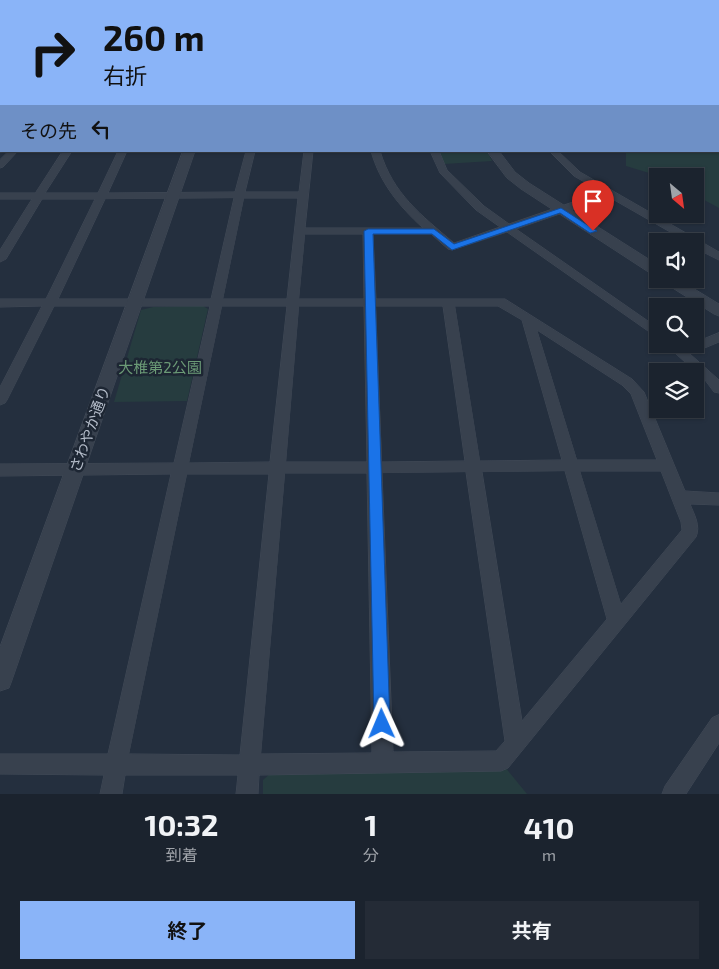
<!DOCTYPE html>
<html lang="ja">
<head>
<meta charset="utf-8">
<style>
	body { margin:0; font-family:"Exo 2","Noto Sans JP",sans-serif; background:#242b36; color:#f1f3f6; height:100vh; display:flex; flex-direction:column; font-size:19px; white-space:nowrap }
	* { box-sizing:border-box; margin:0 }
	p { font-size:16px; color:#a0a4aa }
	.icon { flex:none; width:28px; height:28px; fill:none; stroke:currentColor; stroke-width:2; stroke-linecap:round; stroke-linejoin:round }
	.map { position:relative; height:794px; overflow:hidden }
	.sheet { display:flex; flex-direction:column; background:#1b232e; flex:1 }
	.sheet>* { flex:none }
	.banner { position:absolute; left:0px; top:0px; width:720px; height:152px; box-shadow:0 1px 4px #0004,0 0 0 1px #39404a; background:#8ab4f8; color:#111; overflow:hidden }
	.needle { width:32px; rotate:151deg }
	.buttons { position:absolute; left:649px; top:168px; display:grid; gap:10px }
	.buttons a { display:grid; place-items:center; width:55px; height:55px; border-radius:0px; background:#1b232e; box-shadow:0 1px 4px #0004,0 0 0 1px #39404a; font-size:25px }
	.pin { position:absolute; display:grid; place-items:center; width:42px; height:42px; color:#fff; margin:-51px -21px; border-radius:50% 50% 50% 0; rotate:-45deg; box-shadow:0 0 5px #0007 }
	.pin .icon { rotate:45deg }
	.me { position:absolute; width:55px; margin:-28px; rotate:359deg; stroke-linejoin:round; filter:drop-shadow(0 0 4px #0008) }
	.turn { display:flex; align-items:center; gap:18px; height:105px; padding:0 20px; font-size:22px }
	.turn .icon { width:65px; height:65px; stroke-width:2.5 }
	.turn b { display:block; font-size:35px; line-height:42px }
	.then { display:flex; align-items:center; height:48px; padding:0 20px; background:#0003; gap:10px; font-size:19px }
	.eta { display:flex; justify-content:space-evenly; align-items:center; height:85px; text-align:center }
	.eta b { font-size:30px; font-weight:700; line-height:35px }
	.primary-button { display:flex; gap:10px; margin-top:auto; padding:10px 20px }
	.primary-button a { flex:1; height:58px; border-radius:0px; background:#8ab4f8; color:#111; font-size:20px; font-weight:700; line-height:58px; text-align:center }
	.primary-button a+a { background:#242b36; color:#f1f3f6 }
	.map>svg:first-child { display:block }
</style>
</head>
<body>
<div class="map">
<svg width="719" height="794" viewBox="0 0 719 794">
	<rect width="100%" height="100%" fill="#242f3e"/>
	<g fill="#263c3f">
		<path d="M0,0H248L1,1L0,129Z"/>
		<path d="M719,144V208L695,195V176H659L626,166V151H719Z"/>
		<path d="M438,151H487L492,161L444,164Z"/>
		<path d="M203,306L208,309L187,401L114,402L141,310L153,307Z"/>
		<path d="M504,766L527,794H263V780L272,772Z"/>
	</g>
	<g fill="none" stroke-linecap="round" stroke-linejoin="round">
		<g stroke="#414a57" stroke-width="1">
			<g id="minor">
				<path d="M9,151H18L3,167L0,168V160Z"/>
				<path d="M63,151H72L45,193H98L118,151H127L108,193L235,192L246,151H255L245,192H299L304,151H313L305,228H423C399,206 380,183 371,151H380C393,194 421,215 454,243L500,227L476,210L440,173L430,151H439L447,170L484,206L509,224L602,192L574,176L549,151H558L580,172L719,252V260L695,248V241H686L609,197L516,229L658,328V338L507,232L452,250L448,249L431,234H373L376,299H505L632,379L644,392L685,491L719,493V505L690,504C694,514 701,526 696,537L508,768L501,771L259,775L258,794H236L238,775H125L122,794H100L104,775L0,774V754H108L171,474L0,476V464L174,463L210,306H54L7,400L5,403L0,405V387L42,306L0,307V299H46L95,199H42L6,259L0,262V250L32,199H0V193H35ZM234,198L211,299H58L105,199ZM244,198H298L287,299H223ZM305,234H363L364,299H299ZM222,306H287L270,462L189,463ZM299,306H364L367,462H286ZM376,306H443L465,461L382,462ZM455,306H498L522,320L562,460L480,461ZM537,330L622,385L631,394L657,460H577ZM565,471L607,619L522,721L482,472ZM580,471H661L681,522L682,530L621,604ZM466,472L505,741L496,751L393,752L382,473ZM285,473H367L372,753L261,754ZM187,474H269L240,755L129,754Z"/>
				<path d="M719,333V342L690,354L719,380V393L714,392L705,380L665,344H679L683,347Z"/>
				<path d="M719,715V743L686,794H662L665,786L712,718Z"/>
			</g>
		</g>
		<g stroke="#414a57" stroke-width="1">
			<g id="tertiary">
				<path d="M183,151H195L12,680L9,688L0,691V647Z"/>
				<path d="M487,151H499L515,172L529,183L658,265V276L653,275L521,189L507,178Z"/>
				<path d="M661,279H678L719,304V316L714,314L663,282Z"/>
			</g>
		</g>
		<use href="#minor" fill="#38414e" fill-rule="evenodd"/>
		<use href="#tertiary" fill="#38414e" fill-rule="evenodd"/>
	</g>
	<path fill="#1a73e8" stroke="#114b97" d="M561,208L597,231L590,233L560,213L452,250L432,234H373L390,724L388,730L382,733L376,730L374,724L364,231L368,229H434L454,244Z"/>
	<g text-anchor="middle" dominant-baseline="central" stroke-width="5" stroke-linejoin="round" paint-order="stroke">
		<g font-size="15" fill="#6b9a76" stroke="#1d2633">
			<text x="160" y="367">大椎第2公園</text>
		</g>
		<g font-size="15" fill="#b4bcc9" stroke="#1d2633">
			<text transform="translate(89 429) rotate(-70)">さわやか通り</text>
		</g>
	</g>
</svg>
<div class="buttons">
<a><svg class="needle" viewBox="-14 -14 28 28"><path d="M0-13l5 13h-10z" fill="#e53935"/><path d="M0 13l5-13h-10z" fill="#a0a4aa"/></svg></a>
<a><svg class="icon" aria-label="sound" viewBox="0 0 24 24"><path d="M4 9h4l5-4v14l-5-4H4zM17 9q2 3 0 6"/></svg></a>
<a><svg class="icon" aria-label="search" viewBox="0 0 24 24"><circle cx="10" cy="10" r="6"/><path d="M15 15l6 6"/></svg></a>
<a><svg class="icon" aria-label="layers" viewBox="0 0 24 24"><path d="M12 4l9 5-9 5-9-5zM3 14l9 5 9-5"/></svg></a>
</div>
<div class="pin" style="left:593px;top:231px;background:#d93025"><svg class="icon" aria-label="arrive" viewBox="0 0 24 24"><path d="M6 21V4h12l-3 4 3 4H6"/></svg></div>
<svg class="me" style="left:382px;top:724px" viewBox="-20 -20 40 40"><path d="M0-17L14 15 0 8-14 15z" fill="#1a73e8" stroke="#fff" stroke-width="4"/></svg>
<div class="banner">
<div class="turn"><svg class="icon" aria-label="right" viewBox="0 0 24 24"><path d="M7 20v-9h11M14 6l5 5-5 5"/></svg><div><b>260 m</b>右折</div></div>
<div class="then">その先<svg class="icon" aria-label="left" viewBox="0 0 24 24"><path d="M17 20v-9H6M10 6l-5 5 5 5"/></svg></div>
</div>
</div>
<section class="sheet">
<div class="eta">
<div><b>10:32</b><p>到着</p></div>
<div><b>1</b><p>分</p></div>
<div><b>410</b><p>m</p></div>
</div>
<div class="primary-button"><a>終了</a><a>共有</a></div>
</section>
</body>
</html>
